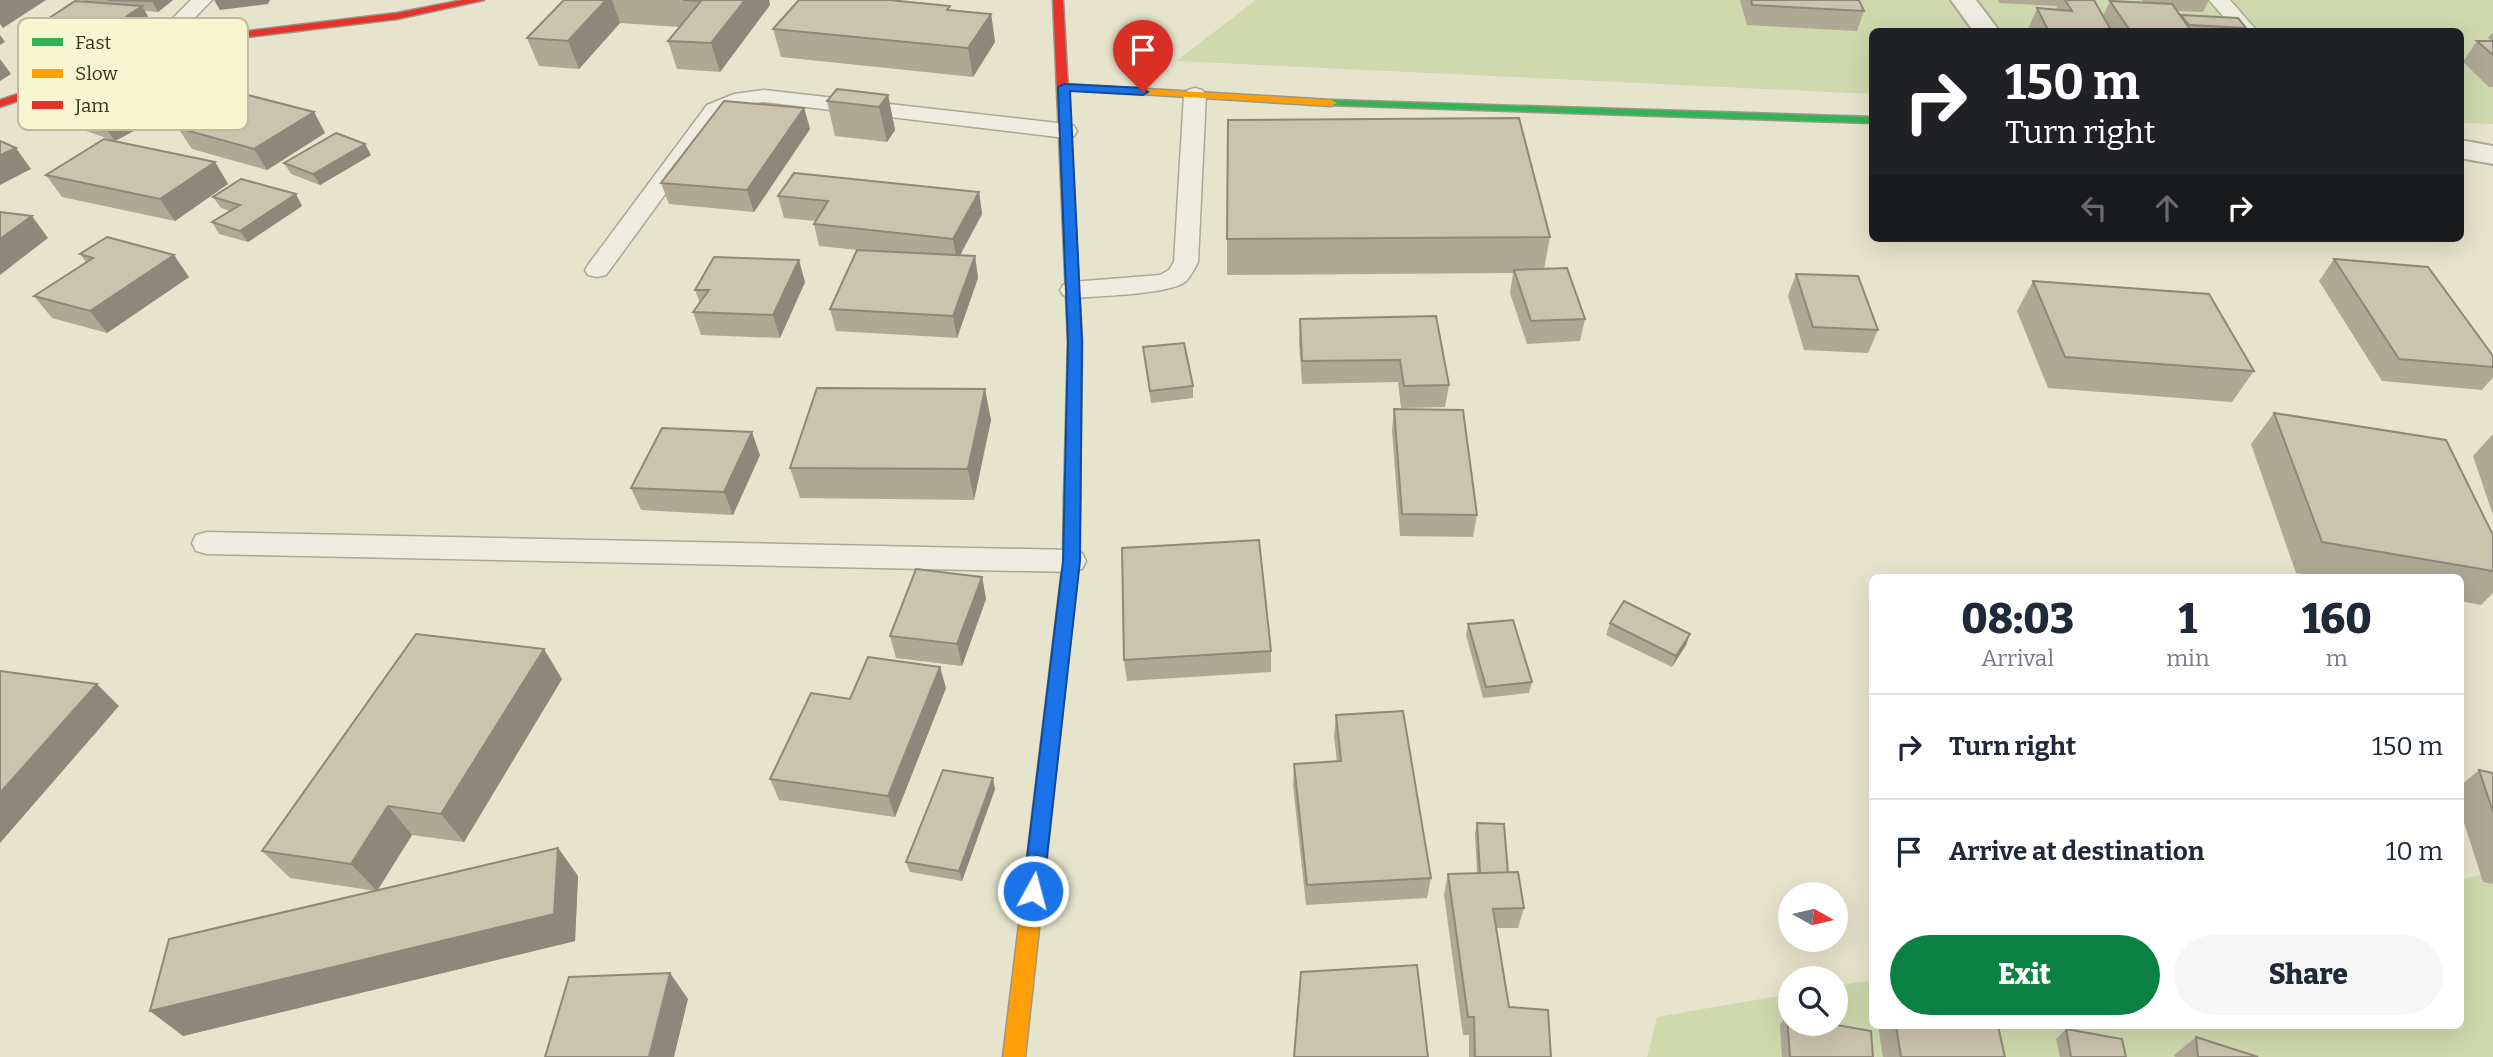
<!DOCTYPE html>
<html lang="en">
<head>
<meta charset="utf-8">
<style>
	body { margin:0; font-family:Bitter,serif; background:#f6f6f7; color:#1f2937; height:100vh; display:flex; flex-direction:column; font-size:26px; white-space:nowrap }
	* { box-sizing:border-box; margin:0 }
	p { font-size:23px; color:#747a83 }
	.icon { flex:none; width:38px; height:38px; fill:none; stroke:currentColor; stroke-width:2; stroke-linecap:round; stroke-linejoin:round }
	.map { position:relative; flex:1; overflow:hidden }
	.drawer { position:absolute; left:1869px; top:574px; width:595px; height:455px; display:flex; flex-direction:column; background:#fff; border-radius:10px; box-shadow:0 7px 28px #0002 }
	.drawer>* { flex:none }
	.guide { position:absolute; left:1869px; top:28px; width:595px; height:214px; border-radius:10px; box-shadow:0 7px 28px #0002; background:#202124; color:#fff; overflow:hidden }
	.needle { width:46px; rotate:98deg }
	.tools { position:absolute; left:1778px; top:882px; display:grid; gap:14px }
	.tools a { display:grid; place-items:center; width:70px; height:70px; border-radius:50%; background:#fff; box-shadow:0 7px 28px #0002; font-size:35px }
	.pin { position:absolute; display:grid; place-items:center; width:60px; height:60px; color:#fff; margin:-72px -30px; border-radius:50% 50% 50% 0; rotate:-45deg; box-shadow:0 0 7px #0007 }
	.pin .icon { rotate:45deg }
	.me { position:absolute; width:77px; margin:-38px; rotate:7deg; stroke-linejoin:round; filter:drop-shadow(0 0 5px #0008) }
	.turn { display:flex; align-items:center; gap:24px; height:147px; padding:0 21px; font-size:32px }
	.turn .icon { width:91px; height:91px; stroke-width:2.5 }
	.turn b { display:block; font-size:49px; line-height:60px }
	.lanes { display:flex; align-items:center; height:66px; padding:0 21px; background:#0003; justify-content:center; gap:35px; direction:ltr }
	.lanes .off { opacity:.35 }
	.eta { display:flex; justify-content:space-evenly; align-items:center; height:119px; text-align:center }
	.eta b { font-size:42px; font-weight:800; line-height:49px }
	.action { display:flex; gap:14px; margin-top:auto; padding:14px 21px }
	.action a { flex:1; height:80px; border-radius:42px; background:#0b8043; color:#fff; font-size:28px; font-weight:800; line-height:80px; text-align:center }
	.action a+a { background:#f6f6f7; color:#1f2937 }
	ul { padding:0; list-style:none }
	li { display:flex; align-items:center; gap:21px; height:105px; padding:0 21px; border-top:2px solid #e0e1e3 }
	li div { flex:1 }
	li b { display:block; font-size:26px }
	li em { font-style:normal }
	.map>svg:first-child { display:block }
</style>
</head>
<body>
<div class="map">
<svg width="2493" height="1057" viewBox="0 0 2493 1057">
	<rect width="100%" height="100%" fill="#e6e4cc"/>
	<g fill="#cfd9ad">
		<path d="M1256,0H2493V124L2461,123L2460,32H1872V94L1176,61Z"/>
		<path d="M2493,873V1057H1647L1657,1017L1790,994V1024H1836V986L1872,980V1026H2460L2461,879Z"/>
	</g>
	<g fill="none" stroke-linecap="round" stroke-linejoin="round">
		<g stroke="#aba895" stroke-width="3">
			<g id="lane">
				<path d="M191,0H212L157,56H143L140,52L143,48Z"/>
				<path d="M2209,0H2230L2258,32H2237Z"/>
				<path d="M1195,88L1202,90L1206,94L1198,262C1195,268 1191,276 1186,281C1170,295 1096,296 1072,298L1063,295L1060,290L1063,285L1072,282L1160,275L1169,270L1174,262L1184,94L1188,90Z"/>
				<path d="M764,90L1066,124L1074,126L1077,131L1074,136L1066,138L764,102L745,104L723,115L606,275L597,277L588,275L585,270L588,265L707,105L734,94Z"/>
				<path d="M207,532L1071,550L1082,553L1086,561L1082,569L1071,572L207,554L196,551L192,543L196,535Z"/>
			</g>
		</g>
		<g stroke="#aba895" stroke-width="4">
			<g id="street">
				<path d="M1951,0H1976L2000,32H1974Z"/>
				<path d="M2460,140L2493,146V164L2460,158Z"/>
			</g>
		</g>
		<g stroke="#9b9785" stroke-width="3">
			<path id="fast" d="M1331,100L1872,117V123L1327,105L1325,103Z"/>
		</g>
		<g stroke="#9b9785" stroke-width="3">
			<g id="slow">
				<path d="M1064,84L1331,100L1337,103L1331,106L1060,89V85Z"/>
				<path d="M1072,491L1080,497L1079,561L1025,1057H1003L1063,561L1064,497Z"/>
			</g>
		</g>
		<g stroke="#9b9785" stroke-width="3">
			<g id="jam">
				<path d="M463,0H484L397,19L231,39L153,55L0,107V100L150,49L231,33L397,13Z"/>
				<path d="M1053,0H1063L1082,342L1080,497L1072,503L1064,497L1068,342Z"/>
			</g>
		</g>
		<use href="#lane" fill="#eeecde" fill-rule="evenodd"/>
		<use href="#street" fill="#eeecde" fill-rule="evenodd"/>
		<use href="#fast" fill="#30b455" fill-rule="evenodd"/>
		<use href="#slow" fill="#ff9f0a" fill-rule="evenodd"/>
		<use href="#jam" fill="#e5322d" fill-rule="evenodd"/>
	</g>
	<g fill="#aea895">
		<path d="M83,0H173L158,12L145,11L154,27L115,54L48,48L34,28L84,2Z"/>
		<path d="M564,0H769L770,5L720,72L677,69L668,41L679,27L620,23L579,69L539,66L527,38Z"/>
		<path d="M799,0H898V1L950,10L991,14L995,42L973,77L781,57L773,29Z"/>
		<path d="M1740,0H1859L1864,11L1857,31L1747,25Z"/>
		<path d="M1998,0H2094L2103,16L2110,1L2143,2L2142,0H2209L2203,12L2177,11L2181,16L2246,28L2244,32H2029L2028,29L2037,8L2056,10L2057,6L1999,3Z"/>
		<path d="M2493,32V87H2489L2463,62L2477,41H2492L2488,38Z"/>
		<path d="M888,95L895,130L887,142L835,136L827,101Z"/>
		<path d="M48,102L173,110L115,141L63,123Z"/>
		<path d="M804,108L810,129L754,212L669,204L661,183Z"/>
		<path d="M314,112L325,133L267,170L192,149L178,128Z"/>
		<path d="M365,144L371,155L320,185L291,174L284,163Z"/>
		<path d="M215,162L228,184L175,221L62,197L46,175Z"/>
		<path d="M979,192L982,214L960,255L975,256L978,278L957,338L836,331L830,309L857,250L819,246L814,224L816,221L784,218L778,196Z"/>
		<path d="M213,197L302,206L248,242L219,234L212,222L230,211L221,208Z"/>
		<path d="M1550,237L1544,269L1585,319L1580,341L1527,344L1510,293L1513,273L1227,275V239Z"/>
		<path d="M80,254L189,277L107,333L52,318L34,296L86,262Z"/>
		<path d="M2334,259L2493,356V377L2482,390L2382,381L2319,281Z"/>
		<path d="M1796,274L1878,330L1868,353L1804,350L1788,296Z"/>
		<path d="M2033,281L2254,371L2232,402L2048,388L2017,311Z"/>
		<path d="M805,282L780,338L701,335L693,312L700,303L695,290Z"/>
		<path d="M1436,316L1449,385L1445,407L1401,408L1398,382L1302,384L1299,341L1300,319Z"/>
		<path d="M1143,347L1193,386V398L1151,403Z"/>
		<path d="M1394,409L1477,515L1473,537L1400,536L1392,431Z"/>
		<path d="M2274,413L2493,535V593L2481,605L2460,601V578H2323L2296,573L2251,444Z"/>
		<path d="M991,420L974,500L800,498L790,468Z"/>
		<path d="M2493,434V515L2473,456Z"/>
		<path d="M760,455L733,515L641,510L631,488Z"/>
		<path d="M982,577L986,599L962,666L896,658L890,636Z"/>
		<path d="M1610,623L1690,634L1686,645L1672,667L1606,635Z"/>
		<path d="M1468,624L1532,682L1529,693L1483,698L1466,635Z"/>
		<path d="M1271,651V672L1127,681L1124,660Z"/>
		<path d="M562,679L464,842L412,835L377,891L558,848L578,876L575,941L183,1036L376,891L290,878L262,851Z"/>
		<path d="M946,688L895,817L779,800L770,779L850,699Z"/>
		<path d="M1336,715L1431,878L1427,898L1306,905L1293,785L1294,764L1337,762L1334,736Z"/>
		<path d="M2479,770L2493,773V884L2483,882L2460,810V786Z"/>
		<path d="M995,789L962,881L910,872L906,862Z"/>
		<path d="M1477,823L1508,873L1524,908L1518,928H1496L1509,1007L1551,1057H1469V1035H1463L1444,894L1448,874L1477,873L1475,834Z"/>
		<path d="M1787,1015L1873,1057H1782L1780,1025Z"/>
		<path d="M1878,1026H1998L2005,1057H1883Z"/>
		<path d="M2066,1029L2126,1057H2060L2056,1039Z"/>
		<path d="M2196,1037L2258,1057H2175L2174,1055Z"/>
	</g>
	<g fill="#8d8879">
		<path d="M0,0H46L3,28L0,24Z"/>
		<path d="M153,0H173L158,12L152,1Z"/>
		<path d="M214,0H270L268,4L220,10Z"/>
		<path d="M606,0H612L620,23L579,69L568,41Z"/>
		<path d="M745,0H769L770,5L720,72L711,43Z"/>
		<path d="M142,6L154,27L115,54L102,33Z"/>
		<path d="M991,14L995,42L973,77L968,48Z"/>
		<path d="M0,35L5,42L0,45Z"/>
		<path d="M0,59L11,74L0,81Z"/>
		<path d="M160,89L173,110L115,141L100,120Z"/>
		<path d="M888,95L895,130L887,142L879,107Z"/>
		<path d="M804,108L810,129L754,212L747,190Z"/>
		<path d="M314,112L325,133L267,170L254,149Z"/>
		<path d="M365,144L371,155L320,185L313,174Z"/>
		<path d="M16,148L31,169L0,185V155Z"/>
		<path d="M215,162L228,184L175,221L160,199Z"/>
		<path d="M979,192L982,214L957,261L953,239Z"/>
		<path d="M296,194L302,206L248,242L240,231Z"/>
		<path d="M32,216L48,238L0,275V239Z"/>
		<path d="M174,255L189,277L107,333L90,311Z"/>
		<path d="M975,256L978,278L957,338L953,316Z"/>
		<path d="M799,260L805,282L780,338L773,315Z"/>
		<path d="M985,389L991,420L974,500L968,469Z"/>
		<path d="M752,432L760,455L733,515L724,492Z"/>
		<path d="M982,577L986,599L962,666L957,644Z"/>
		<path d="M1690,634L1686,645L1672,667L1676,656Z"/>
		<path d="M544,649L562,679L464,842L441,814Z"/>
		<path d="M940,667L946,688L895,817L888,796Z"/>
		<path d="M97,684L119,706L0,843V793Z"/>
		<path d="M993,778L995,789L962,881L959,871Z"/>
		<path d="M388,806L412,835L377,891L351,864Z"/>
		<path d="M558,848L578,876L575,941L183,1036L150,1011Z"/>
		<path d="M670,973L688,999L674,1057H649Z"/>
	</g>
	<g fill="#cac3ad" stroke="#8d8879" stroke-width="2">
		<path d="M108,0H153L152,1Z"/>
		<path d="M564,0H606L568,41L527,38Z"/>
		<path d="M683,0H745L711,43L668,41L701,1Z"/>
		<path d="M799,0H889L950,6L947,10L991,14L968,48L773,29Z"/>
		<path d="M1751,0H1859L1864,11L1752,5Z"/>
		<path d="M2065,0H2094L2112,32H2049L2037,8L2072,11Z"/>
		<path d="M75,1L142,6L102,33L34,28Z"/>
		<path d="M2110,1L2172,4L2192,32H2131Z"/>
		<path d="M2181,15L2238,18L2246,28L2189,25Z"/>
		<path d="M2477,41H2493V55Z"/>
		<path d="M837,89L888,95L879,107L827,101Z"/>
		<path d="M240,93L314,112L254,149L178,128Z"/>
		<path d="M724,101L804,108L747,190L661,183Z"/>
		<path d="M1519,118L1550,237L1227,239L1228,120Z"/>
		<path d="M336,133L365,144L313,174L284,163Z"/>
		<path d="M104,139L215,162L160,199L46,175Z"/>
		<path d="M0,141L16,148L0,155Z"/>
		<path d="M794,173L979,192L953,239L814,224L828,201L778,196Z"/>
		<path d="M241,179L296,194L240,231L212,222L240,205L213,197Z"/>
		<path d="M0,212L32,216L0,239Z"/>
		<path d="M107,237L174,255L90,311L34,296L93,258L80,254Z"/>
		<path d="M857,250L975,256L953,316L830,309Z"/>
		<path d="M714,257L799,260L773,315L693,312L709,290H695Z"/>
		<path d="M2334,259L2428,267L2493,356V367L2399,359Z"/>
		<path d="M1567,268L1585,319L1531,321L1514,270Z"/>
		<path d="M1796,274L1858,276L1878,330L1813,327Z"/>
		<path d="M2033,281L2209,294L2254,371L2065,357Z"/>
		<path d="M1436,316L1449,385L1404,386L1400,360L1302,361L1300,319Z"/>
		<path d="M1184,343L1193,386L1150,391L1143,347Z"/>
		<path d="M817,388L985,389L968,469L790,468Z"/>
		<path d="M1394,409L1463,410L1477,515L1402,514Z"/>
		<path d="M2274,413L2446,440L2493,535V571L2322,542Z"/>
		<path d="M662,428L752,432L724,492L631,488Z"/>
		<path d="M1259,540L1271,651L1124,660L1122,548Z"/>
		<path d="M916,569L982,577L957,644L890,636Z"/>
		<path d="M1624,601L1690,634L1676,656L1610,623Z"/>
		<path d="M1513,620L1532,682L1486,687L1468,624Z"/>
		<path d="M416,634L544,649L441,814L388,806L351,864L262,851Z"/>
		<path d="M868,657L940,667L888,796L770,779L811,693L850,699Z"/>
		<path d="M0,671L97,684L0,793Z"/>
		<path d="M1403,711L1431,878L1307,885L1294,764L1341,761L1336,715Z"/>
		<path d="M943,770L993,778L959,871L906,862Z"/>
		<path d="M2479,770L2493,773V812Z"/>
		<path d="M1477,823L1504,824L1508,873H1480Z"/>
		<path d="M558,848L554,914L150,1011L169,939Z"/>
		<path d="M1518,872L1524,908L1493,909L1509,1007L1548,1010L1551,1057H1475L1474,1017H1468L1448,874Z"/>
		<path d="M1417,965L1428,1057H1294L1301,972Z"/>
		<path d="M670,973L649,1057H545L569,977Z"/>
		<path d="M1787,1015L1790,1016V1024H1831L1871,1031L1873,1057H1790Z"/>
		<path d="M1896,1026H1998L2005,1057H1901Z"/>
		<path d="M2066,1029L2122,1039L2126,1057H2071Z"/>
		<path d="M2196,1037L2258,1057H2198Z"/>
	</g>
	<path fill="#1a73e8" stroke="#114b97" stroke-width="2" d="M1064,84L1143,88L1148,92L1143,95L1070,91L1082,342L1080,561L1043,891L1040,898L1033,900L1026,898L1023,891L1063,561L1068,342L1058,87Z"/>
	<rect x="18" y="18" width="230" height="112" rx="10" fill="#f8f6d1" stroke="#bfbb9b" stroke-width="2"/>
	<rect x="32" y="38" width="31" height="8" fill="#30b455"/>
	<rect x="32" y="69" width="31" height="9" fill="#ff9f0a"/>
	<rect x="32" y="101" width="31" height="8" fill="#e5322d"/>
	<g font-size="19" fill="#3b321c">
		<text x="75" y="49">Fast</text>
		<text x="75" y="80">Slow</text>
		<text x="75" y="112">Jam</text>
	</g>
</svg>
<div class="tools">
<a><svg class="needle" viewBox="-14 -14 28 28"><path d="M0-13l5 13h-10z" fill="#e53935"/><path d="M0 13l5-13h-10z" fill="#747a83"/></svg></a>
<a><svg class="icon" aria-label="search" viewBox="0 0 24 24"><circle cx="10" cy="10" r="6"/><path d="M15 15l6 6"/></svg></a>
</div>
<div class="pin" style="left:1143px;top:92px;background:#d93025"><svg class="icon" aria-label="arrive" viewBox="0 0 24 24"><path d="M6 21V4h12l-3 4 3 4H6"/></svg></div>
<svg class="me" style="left:1033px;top:891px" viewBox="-20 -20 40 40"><circle r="17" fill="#1a73e8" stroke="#fff" stroke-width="3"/><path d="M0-11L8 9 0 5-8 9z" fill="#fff"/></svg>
<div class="guide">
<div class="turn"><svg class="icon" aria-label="right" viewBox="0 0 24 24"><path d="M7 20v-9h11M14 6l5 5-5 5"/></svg><div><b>150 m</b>Turn right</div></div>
<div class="lanes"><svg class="icon off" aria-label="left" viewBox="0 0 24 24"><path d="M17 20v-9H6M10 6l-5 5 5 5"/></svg><svg class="icon off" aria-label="ahead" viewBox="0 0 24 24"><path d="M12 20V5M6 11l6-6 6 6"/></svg><svg class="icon" aria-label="right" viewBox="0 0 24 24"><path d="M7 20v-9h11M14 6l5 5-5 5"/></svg></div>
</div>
<section class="drawer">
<div class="eta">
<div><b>08:03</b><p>Arrival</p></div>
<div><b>1</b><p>min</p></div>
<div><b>160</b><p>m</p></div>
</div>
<ul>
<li><svg class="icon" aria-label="right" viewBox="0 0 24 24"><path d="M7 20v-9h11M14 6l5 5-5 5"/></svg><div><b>Turn right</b></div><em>150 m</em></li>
<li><svg class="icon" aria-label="arrive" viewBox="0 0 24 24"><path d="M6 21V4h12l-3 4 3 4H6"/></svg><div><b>Arrive at destination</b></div><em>10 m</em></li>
</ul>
<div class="action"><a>Exit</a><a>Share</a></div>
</section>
</div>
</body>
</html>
